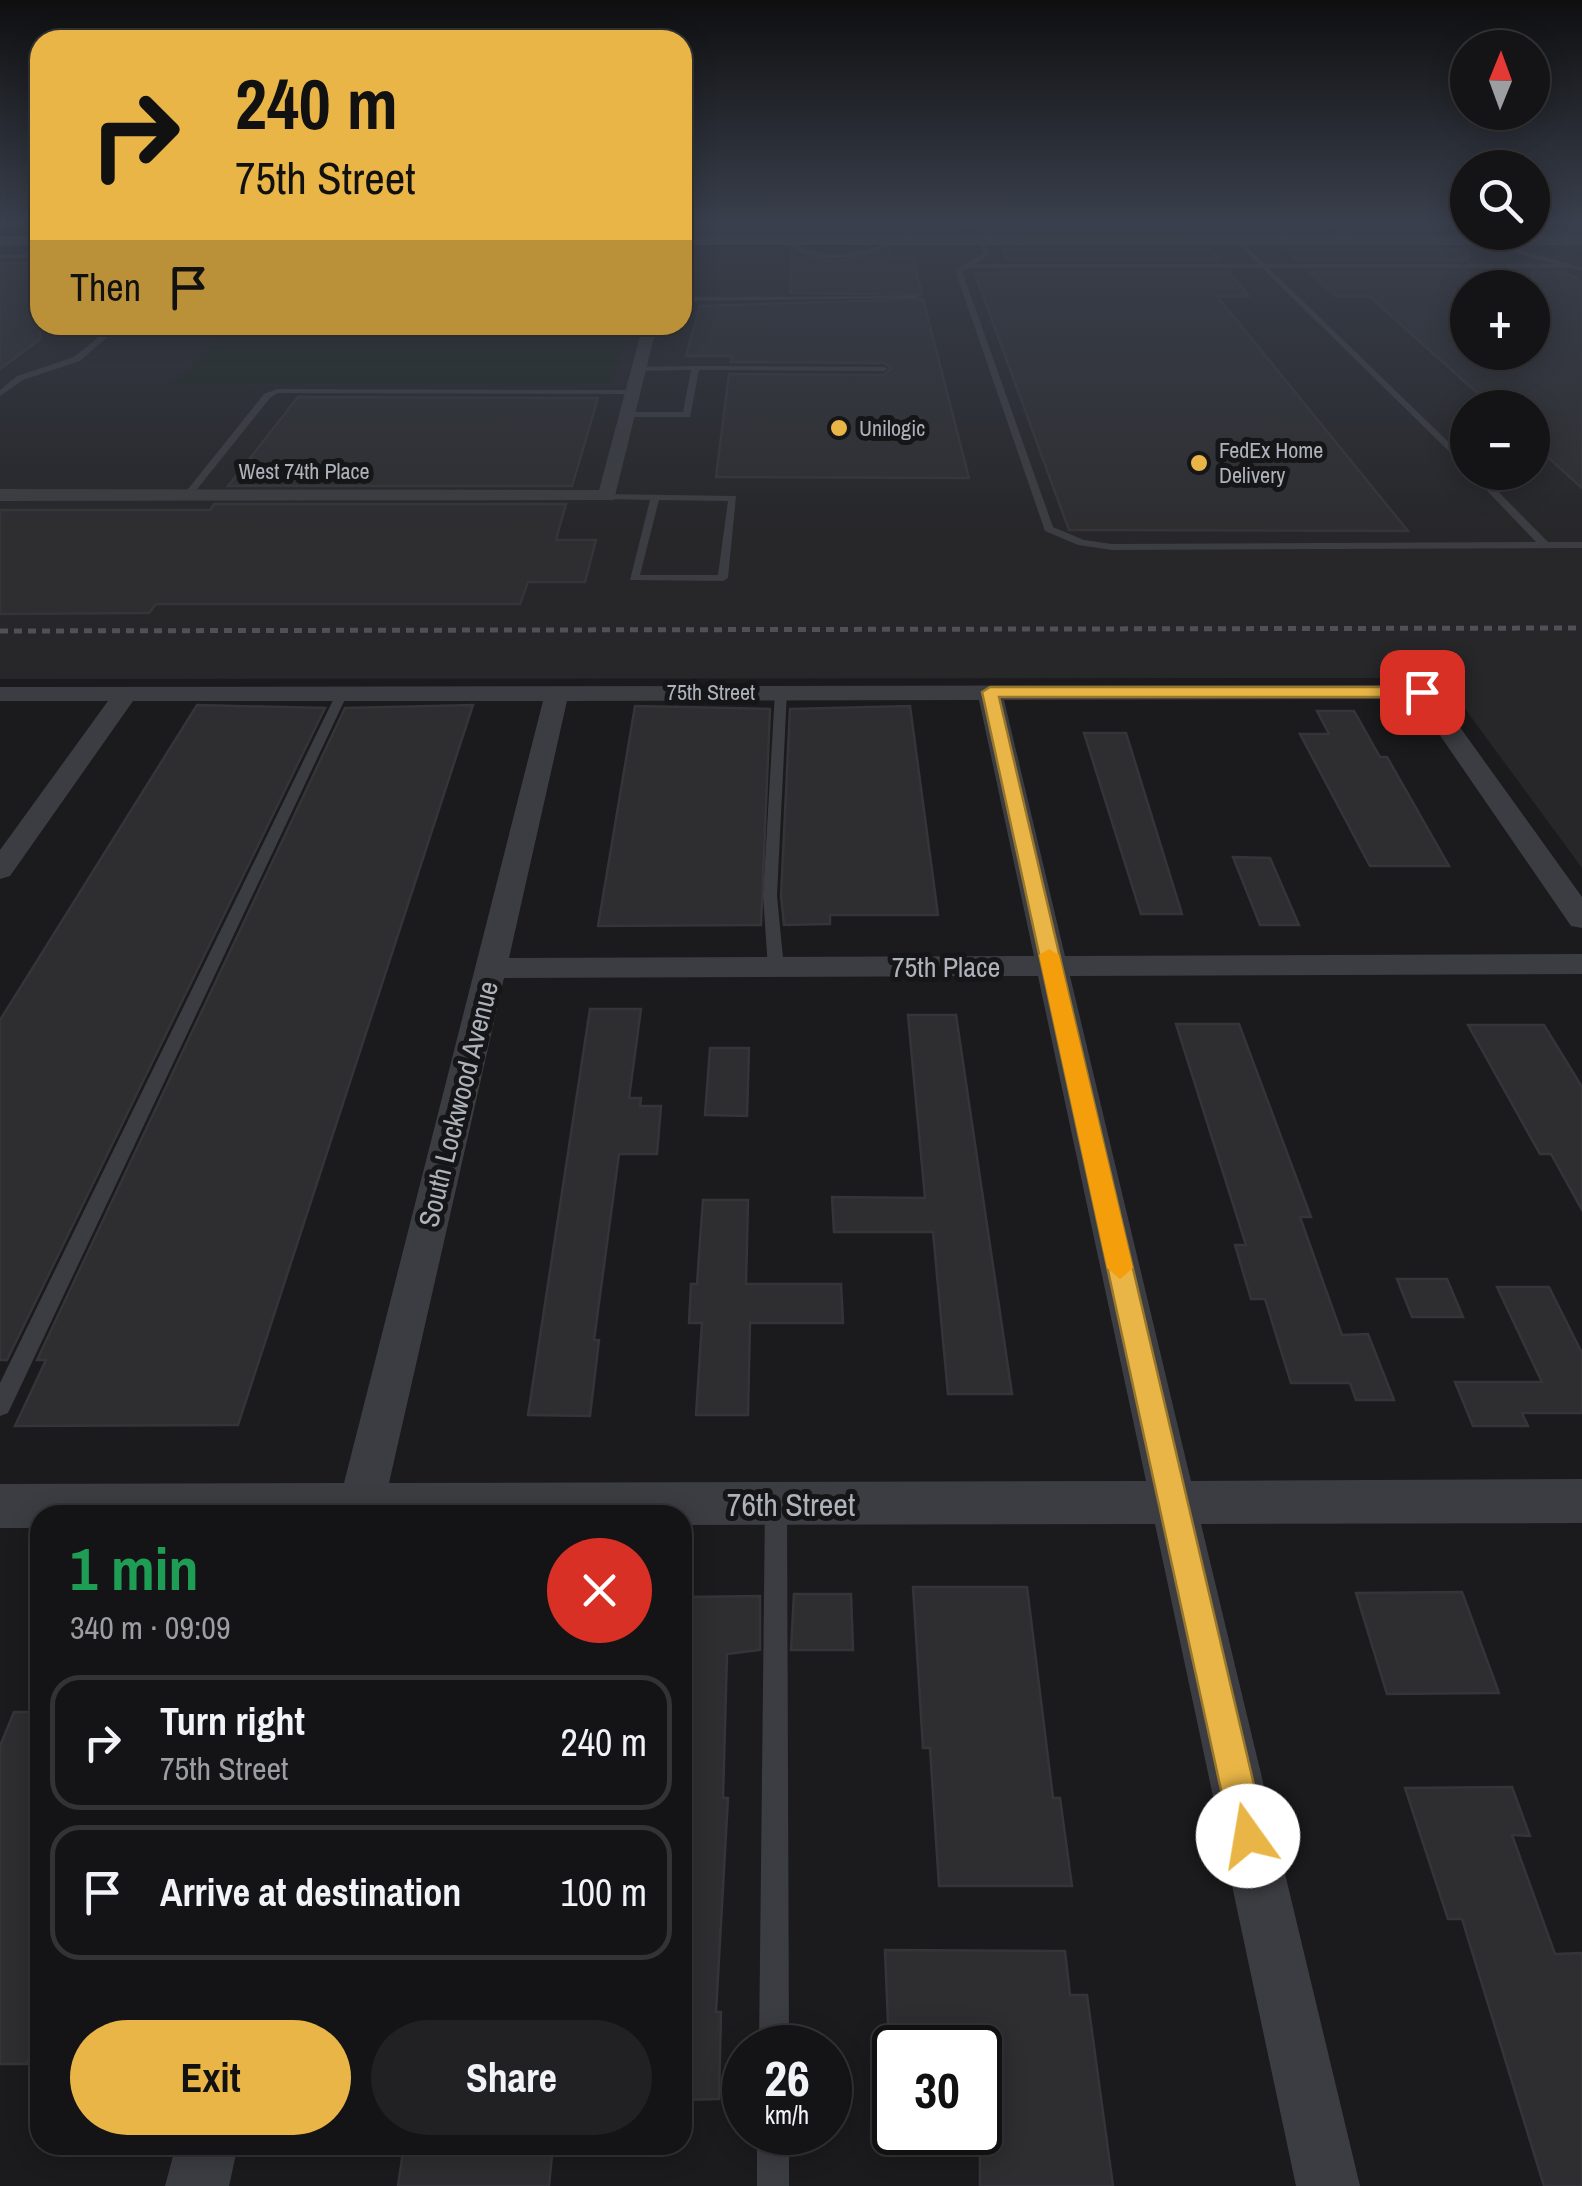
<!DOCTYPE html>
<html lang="en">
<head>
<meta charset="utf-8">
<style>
	body { margin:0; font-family:"Archivo Narrow",sans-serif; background:#212123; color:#f1f3f6; height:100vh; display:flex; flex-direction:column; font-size:38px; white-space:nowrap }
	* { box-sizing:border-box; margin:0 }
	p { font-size:32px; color:#9d9ea1 }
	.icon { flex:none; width:55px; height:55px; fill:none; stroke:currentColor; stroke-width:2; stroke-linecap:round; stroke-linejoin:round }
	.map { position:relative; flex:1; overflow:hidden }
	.details { position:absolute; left:30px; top:1505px; width:662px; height:650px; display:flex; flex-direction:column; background:#141416; border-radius:30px; box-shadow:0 5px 25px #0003,0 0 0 2px #333335 }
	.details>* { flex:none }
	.banner { position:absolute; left:30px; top:30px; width:662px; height:305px; border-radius:30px; box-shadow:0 5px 25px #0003,0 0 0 2px #333335; background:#e9b546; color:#111; overflow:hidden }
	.needle { width:65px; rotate:1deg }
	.tools { position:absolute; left:1450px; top:30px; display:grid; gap:20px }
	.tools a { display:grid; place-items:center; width:100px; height:100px; border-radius:50%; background:#141416; box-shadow:0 5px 25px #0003,0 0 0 2px #333335; font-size:50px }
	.speed { position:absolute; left:722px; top:2025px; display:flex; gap:20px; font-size:50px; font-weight:700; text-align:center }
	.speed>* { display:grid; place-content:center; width:130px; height:130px; border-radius:50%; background:#141416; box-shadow:0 5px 25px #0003,0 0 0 2px #333335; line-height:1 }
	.speed small { font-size:25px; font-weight:400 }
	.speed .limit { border:5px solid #111; border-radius:15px; background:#fff; color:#111 }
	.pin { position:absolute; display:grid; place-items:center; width:85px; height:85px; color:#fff; margin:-42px; border-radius:20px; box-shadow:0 5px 15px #0006 }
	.me { position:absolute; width:110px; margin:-55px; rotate:347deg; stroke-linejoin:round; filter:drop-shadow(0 0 8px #0008) }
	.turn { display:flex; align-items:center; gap:35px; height:210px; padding:0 40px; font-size:45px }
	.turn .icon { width:130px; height:130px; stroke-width:2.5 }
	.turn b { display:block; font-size:70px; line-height:85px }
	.then { display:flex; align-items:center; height:95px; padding:0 40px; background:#0003; gap:20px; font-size:38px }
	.round { display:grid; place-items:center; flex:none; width:105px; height:105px; border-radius:52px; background:#212123 }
	.overview { display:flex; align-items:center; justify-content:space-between; height:170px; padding:0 40px }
	h1 { font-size:60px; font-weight:700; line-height:75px; color:#1e9e55 }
	.primary-button { display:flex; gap:20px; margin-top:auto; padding:20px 40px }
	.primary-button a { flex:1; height:115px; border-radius:60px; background:#e9b546; color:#111; font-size:40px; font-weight:700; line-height:115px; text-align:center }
	.primary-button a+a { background:#212123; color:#f1f3f6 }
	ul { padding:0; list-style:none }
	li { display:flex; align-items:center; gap:30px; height:135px; margin:0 20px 15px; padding:0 20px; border:5px solid #333335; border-radius:30px }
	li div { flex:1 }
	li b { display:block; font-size:38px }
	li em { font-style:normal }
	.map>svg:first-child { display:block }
</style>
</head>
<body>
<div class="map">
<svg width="1582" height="2186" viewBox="0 0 1582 2186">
	<rect width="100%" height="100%" fill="#1b1b1d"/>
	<g fill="#27272a" fill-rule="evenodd">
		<path d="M682,221H1467L1468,232H1532L1533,221H1582V235H683Z"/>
		<path d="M1582,244V868L1446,683L1433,678L0,679V247H40V325H682L683,246ZM1468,288H1532V352H1468ZM1468,408H1532V472H1468Z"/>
	</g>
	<path fill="#212822" d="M630,325L612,384H172L230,327Z"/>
	<g fill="#2e2e31" stroke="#353539" stroke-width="2.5">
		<path d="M793,221H884L886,231H792Z"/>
		<path d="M994,221H1184L1193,231H998Z"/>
		<path d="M1344,221H1468V231H1356Z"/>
		<path d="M1003,249H1209L1219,260H1007Z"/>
		<path d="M1286,249H1468V260H1298Z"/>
		<path d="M792,250L835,262L889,250L890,257H913L922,295L790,293Z"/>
		<path d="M0,263H40V339L0,369Z"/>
		<path d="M1011,272H1229L1249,296H1217L1408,531L1069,530L975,274Z"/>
		<path d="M1310,272H1468V352H1532V272H1565L1582,282V488L1532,443V408H1494L1369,296H1335Z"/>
		<path d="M923,299L969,478L716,477L729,374L884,375L892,368L884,363L731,362L732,356H686L700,306Z"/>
		<path d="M298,397L598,398L572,486H228Z"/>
		<path d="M214,504H566L556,540H596L585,582H528L520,604H156L149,613L0,614V510H210Z"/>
		<path d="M197,705L325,708L7,1360H0V1020Z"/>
		<path d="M473,705L238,1425L15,1426L46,1360H37L345,708Z"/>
		<path d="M635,706L770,709L761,925L598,926Z"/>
		<path d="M910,706L938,915H830V924L784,925L781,896L790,709Z"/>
		<path d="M1317,711H1354L1380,757H1387L1449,866H1370L1300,734H1329Z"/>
		<path d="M1084,733H1126L1182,914H1141Z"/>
		<path d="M1233,857L1270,858L1299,925H1260Z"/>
		<path d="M590,1009H641L629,1098H641L640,1106H661L657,1154H619L594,1340H599L590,1416L528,1415Z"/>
		<path d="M908,1015H956L1012,1394H948L933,1232H834L832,1197L925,1198Z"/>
		<path d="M1176,1024H1239L1311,1217H1300L1342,1335L1368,1334L1394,1400H1356L1350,1383H1291L1265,1299H1251L1235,1245H1246Z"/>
		<path d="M1468,1025H1544L1582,1087V1210L1551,1154H1540Z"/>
		<path d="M710,1048H749L747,1116L705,1115Z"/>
		<path d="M703,1200H748L746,1284H841L843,1323H750L748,1415H696L702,1323H689L691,1284H697Z"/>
		<path d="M1397,1279H1447L1463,1317H1412Z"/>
		<path d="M1497,1287H1549L1582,1353V1413H1522L1528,1426H1473L1455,1382H1542Z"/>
		<path d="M913,1587H1027L1053,1798H1060L1072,1886H939L930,1748H923Z"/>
		<path d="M1462,1592L1499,1693L1387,1694L1356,1593Z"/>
		<path d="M794,1594H851L853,1650H791Z"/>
		<path d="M760,1596V1650L727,1654L723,1798H728L716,2012H721L719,2099L682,2100L686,1597Z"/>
		<path d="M14,1712H40V2023L27,2064H0V1746Z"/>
		<path d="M1512,1787L1530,1836L1512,1835L1555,1954L1582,1953V2186H1544L1462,1919H1448L1405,1788Z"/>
		<path d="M885,1950L1065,1951L1070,1995H1087L1113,2186H980V2048H889Z"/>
		<path d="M404,2145H553L549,2186H398Z"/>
	</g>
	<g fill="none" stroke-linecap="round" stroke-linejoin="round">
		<g fill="#3c3d42" fill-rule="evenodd">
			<rect x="0" y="221" width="40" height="4"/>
			<path d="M985,225L993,241H989L983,229H911L914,240L911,242L904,227Z"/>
			<path d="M1340,226L1342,229L1283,230L1293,240L1290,242L1274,228Z"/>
			<path d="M1582,229V233L1548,234L1555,240L1552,242L1539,232Z"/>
			<path d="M981,238L991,254L975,264H1258L1235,241L1237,238L1265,264H1556L1520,254L1498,241L1500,238L1524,252L1582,267V271L1570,268H1269L1468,461V470L1262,268H968L962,271L1053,527L1084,540L1112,544L1536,542L1469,472H1479L1548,542H1582V548L1112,550L1078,545L1045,531L955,270L984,253L978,240Z"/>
			<path d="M790,239C813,261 856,255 884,244L887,238L890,245C861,260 809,266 785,240Z"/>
			<rect x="0" y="254" width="40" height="4"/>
			<path d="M682,297L917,296L920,298L682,301Z"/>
			<path d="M113,325H121L80,361L23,380L0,396V390L17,376L74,357Z"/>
			<path d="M695,366L884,367L888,369L884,371L699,370L690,417H625L628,412H683L691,370L639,371L636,367Z"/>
			<path d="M277,389L633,390L637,392L633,394L278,393L270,398L190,498H184V494L264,394Z"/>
			<path d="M604,494L736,496L728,578L723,581L630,580L650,500L607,499L604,498ZM659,500L728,501L718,575H640Z"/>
			<path d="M781,688L787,692L777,896L784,968L776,973L768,968L763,896L775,692Z"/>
			<path d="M338,690L348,693L8,1413L0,1416V1383Z"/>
			<path d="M776,1493L784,1496L787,1504L789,2048H759L765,1504L768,1496Z"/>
			<rect x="757" y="2132" width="32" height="54"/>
		</g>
		<g fill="#3c3d42" fill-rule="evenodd">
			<path d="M712,221H724L721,240L715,244L709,240Z"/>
			<path d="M1325,221H1338L1361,240L1351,243Z"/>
			<path d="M643,325H657L614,500L0,501V489L599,490Z"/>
			<path d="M1422,685L1431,687L1582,897V928L1571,926L1415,699L1004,700L1065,956L1582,954V974L1070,976L1191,1481L1582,1479V1523L1201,1524L1360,2186H1296L1155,1524L682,1525V1515H40V1528H0V1484L344,1483L543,701H133L10,876L0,879V850L108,701H0V687ZM979,700L1034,956L509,958L567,701ZM1038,976L1146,1481L389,1483L504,978Z"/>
			<path d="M176,2145H238L229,2186H165Z"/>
		</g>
		<g fill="#4a4c51" fill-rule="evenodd">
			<rect x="682" y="235" width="900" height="10"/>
			<rect x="0" y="236" width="40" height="10"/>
		</g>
		<path stroke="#4f5156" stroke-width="5" stroke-dasharray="8 6" stroke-linecap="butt" d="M0,631L1582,628"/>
	</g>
	<linearGradient id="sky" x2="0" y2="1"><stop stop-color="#0f0f10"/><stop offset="0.42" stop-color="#393f4c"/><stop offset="1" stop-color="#393f4c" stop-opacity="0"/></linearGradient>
	<rect width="1582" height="527" fill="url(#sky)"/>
	<path fill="#e9b546" stroke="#97762e" stroke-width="2.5" d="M990,687H1422L1430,692L1422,697H999L1266,1836L1261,1849L1248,1854L1236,1849L1231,1836L982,692Z"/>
	<path fill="#f59e0b" d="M1049,949L1059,955L1133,1268L1120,1279L1107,1268L1039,955Z"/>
	<g fill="#e9b546" stroke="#161618" stroke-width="4">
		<circle cx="839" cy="428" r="10"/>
		<circle cx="1199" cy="463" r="10"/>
	</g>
	<g text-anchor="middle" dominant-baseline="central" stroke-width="10" stroke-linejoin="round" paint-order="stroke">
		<g font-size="22" fill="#aeb2bb" stroke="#161618" text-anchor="start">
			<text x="859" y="428">Unilogic</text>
			<text x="1219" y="450">FedEx Home<tspan x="1219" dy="25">Delivery</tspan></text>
		</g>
		<g font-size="22" fill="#aeb2bb" stroke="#161618">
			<text x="304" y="471">West 74th Place</text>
			<text x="711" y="692">75th Street</text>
		</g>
		<g font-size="28" fill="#aeb2bb" stroke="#161618">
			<text x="946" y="967">75th Place</text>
			<text transform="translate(458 1104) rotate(-76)">South Lockwood Avenue</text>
		</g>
		<g font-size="32" fill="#aeb2bb" stroke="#161618">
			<text x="791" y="1504">76th Street</text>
		</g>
	</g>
</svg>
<div class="tools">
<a><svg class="needle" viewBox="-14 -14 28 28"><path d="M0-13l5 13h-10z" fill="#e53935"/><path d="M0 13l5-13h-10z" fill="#9d9ea1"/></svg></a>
<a><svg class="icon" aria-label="search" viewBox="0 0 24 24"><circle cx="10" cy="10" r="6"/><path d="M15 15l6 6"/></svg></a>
<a>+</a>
<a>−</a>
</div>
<div class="speed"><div>26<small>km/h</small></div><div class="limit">30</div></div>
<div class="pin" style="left:1422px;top:692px;background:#d93025"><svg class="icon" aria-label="arrive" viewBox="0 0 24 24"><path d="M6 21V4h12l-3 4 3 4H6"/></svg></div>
<svg class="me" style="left:1248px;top:1836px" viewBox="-20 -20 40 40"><circle r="19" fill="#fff"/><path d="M0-13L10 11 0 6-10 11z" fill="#e9b546"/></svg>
<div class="banner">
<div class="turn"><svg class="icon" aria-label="right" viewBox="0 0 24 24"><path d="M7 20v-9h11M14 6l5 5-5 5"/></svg><div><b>240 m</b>75th Street</div></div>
<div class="then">Then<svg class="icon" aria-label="arrive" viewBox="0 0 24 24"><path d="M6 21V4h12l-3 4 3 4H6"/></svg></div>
</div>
<section class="details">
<div class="overview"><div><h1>1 min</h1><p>340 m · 09:09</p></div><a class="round" style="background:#d93025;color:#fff"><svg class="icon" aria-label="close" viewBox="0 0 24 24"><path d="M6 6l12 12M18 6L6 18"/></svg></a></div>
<ul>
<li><svg class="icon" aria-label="right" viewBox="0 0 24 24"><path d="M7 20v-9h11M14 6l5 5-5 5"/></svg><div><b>Turn right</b><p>75th Street</p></div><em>240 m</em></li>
<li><svg class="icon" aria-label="arrive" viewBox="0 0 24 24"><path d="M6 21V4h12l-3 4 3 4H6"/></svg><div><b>Arrive at destination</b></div><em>100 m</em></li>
</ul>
<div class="primary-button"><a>Exit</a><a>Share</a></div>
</section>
</div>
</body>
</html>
